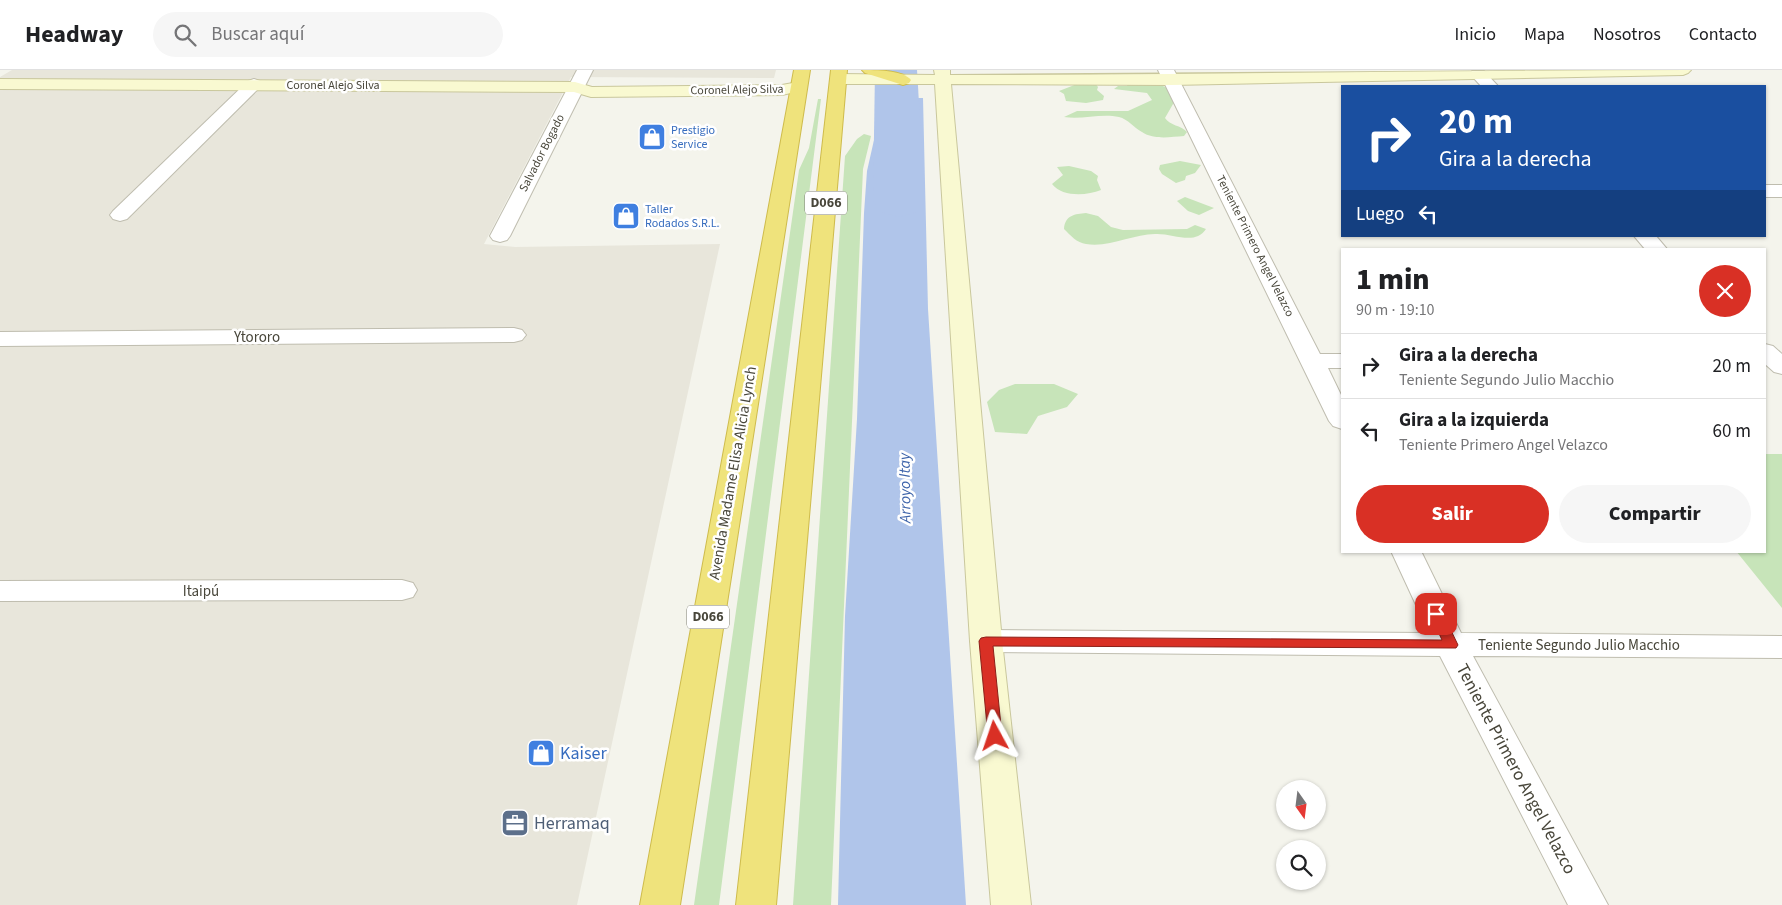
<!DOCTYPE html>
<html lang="es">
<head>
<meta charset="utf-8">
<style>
	body { margin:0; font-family:"Source Sans 3",sans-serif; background:#f6f6f6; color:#202124; height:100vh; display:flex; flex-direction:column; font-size:19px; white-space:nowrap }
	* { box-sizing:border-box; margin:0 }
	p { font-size:16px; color:#757577 }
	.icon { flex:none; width:28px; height:28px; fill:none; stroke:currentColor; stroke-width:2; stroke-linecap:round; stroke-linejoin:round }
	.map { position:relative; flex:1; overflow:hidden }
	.side { position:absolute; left:1341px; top:178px; width:425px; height:305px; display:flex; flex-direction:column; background:#fff; border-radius:0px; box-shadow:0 1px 4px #0004 }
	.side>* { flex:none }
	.top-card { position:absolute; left:1341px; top:15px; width:425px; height:152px; border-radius:0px; box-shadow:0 1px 4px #0004; background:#1a4fa0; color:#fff; overflow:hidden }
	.needle { width:32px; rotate:166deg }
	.controls { position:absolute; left:1276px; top:710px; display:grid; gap:10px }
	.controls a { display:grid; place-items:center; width:50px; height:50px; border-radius:50%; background:#fff; box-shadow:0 1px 4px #0004; font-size:25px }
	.pin { position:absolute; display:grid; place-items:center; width:42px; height:42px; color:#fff; margin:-21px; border-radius:10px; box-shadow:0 2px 8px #0006 }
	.me { position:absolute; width:55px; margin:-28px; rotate:355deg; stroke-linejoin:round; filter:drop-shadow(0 0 4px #0008) }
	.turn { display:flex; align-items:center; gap:18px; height:105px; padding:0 15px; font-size:22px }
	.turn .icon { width:65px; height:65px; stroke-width:2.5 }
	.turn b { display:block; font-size:35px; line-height:42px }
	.then { display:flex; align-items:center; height:48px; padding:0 15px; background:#0003; gap:10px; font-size:19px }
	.round { display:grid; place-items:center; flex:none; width:52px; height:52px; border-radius:26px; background:#f6f6f6 }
	.summary { display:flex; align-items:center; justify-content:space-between; height:85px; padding:0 15px }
	h1 { font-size:30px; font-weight:800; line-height:38px }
	.primary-button { display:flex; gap:10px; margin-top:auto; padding:10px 15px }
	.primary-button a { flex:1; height:58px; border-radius:30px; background:#d93025; color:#fff; font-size:20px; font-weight:800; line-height:58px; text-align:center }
	.primary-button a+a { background:#f6f6f6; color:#202124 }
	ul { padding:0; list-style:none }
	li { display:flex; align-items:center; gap:15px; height:65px; padding:0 15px; border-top:1px solid #e0e0e0 }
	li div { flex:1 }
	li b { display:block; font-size:19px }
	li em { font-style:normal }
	header { display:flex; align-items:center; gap:30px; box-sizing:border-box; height:70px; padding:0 25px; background:#fff; border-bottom:1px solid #e0e0e0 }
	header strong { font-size:24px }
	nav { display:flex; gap:28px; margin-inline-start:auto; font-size:18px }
	.search { width:350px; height:45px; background:#f6f6f6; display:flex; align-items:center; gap:12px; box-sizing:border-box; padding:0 18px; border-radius:28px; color:#757577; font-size:19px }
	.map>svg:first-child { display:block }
</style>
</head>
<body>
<header>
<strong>Headway</strong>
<div class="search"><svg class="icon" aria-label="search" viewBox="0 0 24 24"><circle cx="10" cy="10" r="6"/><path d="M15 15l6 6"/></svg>Buscar aquí</div>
<nav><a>Inicio</a><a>Mapa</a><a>Nosotros</a><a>Contacto</a></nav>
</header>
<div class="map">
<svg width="1782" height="835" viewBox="0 0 1782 835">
	<rect width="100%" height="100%" fill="#f4f4ec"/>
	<path fill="#e8e6db" d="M12,0H776L774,8L571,7L484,174L515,177L720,174L577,835H0V7Z"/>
	<g fill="#c7e4b9">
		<path d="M1128,12C1145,14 1168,11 1177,27L1165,48C1170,56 1181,55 1187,62L1184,66C1170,67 1154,70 1142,62C1134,58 1128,49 1119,47C1101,43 1082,50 1064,47L1077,41H1128L1152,30L1147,23L1114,19L1118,16H1127Z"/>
		<path d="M1095,13L1098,17L1097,20L1104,26L1103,30L1086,33L1066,31L1064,24L1059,21L1077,14Z"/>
		<path d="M818,29H821L719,835H694L799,100L809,78Z"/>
		<path d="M864,64L871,66L863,99L831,835H793L845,86L857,69Z"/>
		<path d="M1180,91L1201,95L1195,103L1186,106L1185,110L1176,113L1162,104L1159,99L1160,95Z"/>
		<path d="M1069,96L1091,101L1098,106L1097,110L1101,120C1086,126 1062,127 1052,114L1063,105L1057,97Z"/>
		<path d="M1185,127L1214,138L1199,145L1188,141L1177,131Z"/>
		<path d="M1086,143L1098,146L1111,157L1123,160L1187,159L1195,155L1206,159C1195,176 1173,163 1155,164C1133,164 1109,178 1086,174C1077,173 1070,165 1064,159C1065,145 1075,144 1086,143Z"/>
		<path d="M1015,314H1054L1078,324L1067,337L1038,346L1027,364L995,362L987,332L999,320Z"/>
		<path d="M1765,384H1782V538L1736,481H1765Z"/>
	</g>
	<path fill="#b0c5ea" d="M877,28H923L928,239L966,835H838L845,546L857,349L864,143L867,101L874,70Z"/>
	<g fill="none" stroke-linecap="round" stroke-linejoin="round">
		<path fill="#b0c5ea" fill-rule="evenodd" d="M875,0H917L925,131L917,142L899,147L881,142L873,131Z"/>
		<g stroke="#bfbdaf" stroke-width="2">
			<g id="street">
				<path d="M577,0H593L510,166L507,170L500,172L493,170L490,166Z"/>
				<path d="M1158,0H1174L1320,284H1342V298H1328L1342,327V359L1333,356L1329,351Z"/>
				<path d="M1472,1H1484L1498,16H1481L1470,4Z"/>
				<path d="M254,9L260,11L262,14L260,17L127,149L120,151L113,149L110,145L113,141L248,11Z"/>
				<rect x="1765" y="115" width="17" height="12"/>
				<path d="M1634,166H1656L1667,179H1645Z"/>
				<path d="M514,258L522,260L526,265L522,270L514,272L0,276V262Z"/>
				<path d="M1765,274L1773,276L1782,284V304L1774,302L1765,294Z"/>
				<path d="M1391,481H1421L1461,563L1782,566V588L1473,586L1608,835H1568L1440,586L986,582L975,579L970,571L975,563L986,560L1429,563Z"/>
				<path d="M402,510L413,513L417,520L413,527L402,530L0,531V511Z"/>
			</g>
		</g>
		<g stroke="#c9c79c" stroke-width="2">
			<g id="secondary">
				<path d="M934,0H950V5C1197,5 1444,0 1691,0L1688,3L1683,5L1171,15L951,14L1002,571L1031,835H991L970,571L935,14H839L833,12L831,9L833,6L839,4L935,5Z"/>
				<path d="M0,9L575,12L592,17L782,15L798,12L804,14L806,17L804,20L782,25L591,27L574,22L0,19Z"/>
			</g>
		</g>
		<g stroke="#cebb4c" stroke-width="2">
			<g id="highway">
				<path d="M794,0H810L680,835H640Z"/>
				<path d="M831,0H847L776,835H736Z"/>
				<path d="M862,0C875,0 903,0 911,10L909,13L903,15L865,3Z"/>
			</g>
		</g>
		<use href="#street" fill="#fff" fill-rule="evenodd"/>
		<use href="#secondary" fill="#f9f9d1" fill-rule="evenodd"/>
		<use href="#highway" fill="#efe37c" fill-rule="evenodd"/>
	</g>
	<path fill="#d93025" stroke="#8d1f18" d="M1436,539L1441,540L1443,544L1458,575L1456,578L993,576L1002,666L1000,669L995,671L990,669L988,666L979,571L981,568L986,567L1442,570L1430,544L1432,540Z"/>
	<defs>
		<g id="shop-square" transform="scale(1.4375)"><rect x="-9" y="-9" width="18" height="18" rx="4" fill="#3f7fe0" stroke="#fff"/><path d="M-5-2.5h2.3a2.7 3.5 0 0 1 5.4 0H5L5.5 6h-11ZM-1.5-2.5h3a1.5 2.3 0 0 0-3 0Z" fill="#fff"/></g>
		<g id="office-square" transform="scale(1.4375)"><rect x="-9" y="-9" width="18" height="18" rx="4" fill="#5c6f8a" stroke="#fff"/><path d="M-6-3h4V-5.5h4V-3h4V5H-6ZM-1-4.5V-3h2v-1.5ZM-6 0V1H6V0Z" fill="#fff"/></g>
	</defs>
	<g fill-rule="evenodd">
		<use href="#shop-square" x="652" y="67"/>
		<use href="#shop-square" x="626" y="146"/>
		<use href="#shop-square" x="541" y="683"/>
		<use href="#office-square" x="515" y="753"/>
	</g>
	<g text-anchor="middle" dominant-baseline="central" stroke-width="5" stroke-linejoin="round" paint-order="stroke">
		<g font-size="12" fill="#48463a" stroke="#fff">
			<text x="333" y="15">Coronel Alejo Silva</text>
			<text transform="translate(737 20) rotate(-1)">Coronel Alejo Silva</text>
			<text transform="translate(542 83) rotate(-63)">Salvador Bogado</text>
			<text transform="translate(1255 176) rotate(63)">Teniente Primero Angel Velazco</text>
		</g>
		<g font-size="12" fill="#366cbe" stroke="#fff" text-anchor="start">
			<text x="671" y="60">Prestigio<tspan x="671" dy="14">Service</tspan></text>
			<text x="645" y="139">Taller<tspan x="645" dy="14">Rodados S.R.L.</tspan></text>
		</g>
		<g fill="#fff" stroke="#7f7e75" stroke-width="1">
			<rect x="805" y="121.5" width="42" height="23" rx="4"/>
			<rect x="687" y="535.5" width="42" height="23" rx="4"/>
		</g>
		<g font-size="14" font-weight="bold" fill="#48463a">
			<text x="826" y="133">D066</text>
			<text x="708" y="547">D066</text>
		</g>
		<g font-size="15" fill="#48463a" stroke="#fff">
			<text x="257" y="267">Ytororo</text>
			<text transform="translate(733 403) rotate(-80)">Avenida Madame Elisa Alicia Lynch</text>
			<text x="201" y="521">Itaipú</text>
			<text x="1579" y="575">Teniente Segundo Julio Macchio</text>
		</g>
		<g font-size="16" font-style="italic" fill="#3e64aa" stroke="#fff">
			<text transform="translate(905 418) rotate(-91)">Arroyo Itay</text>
		</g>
		<g font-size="18" fill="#366cbe" stroke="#fff" text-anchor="start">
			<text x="560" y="683">Kaiser</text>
		</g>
		<g font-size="18" fill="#48463a" stroke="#fff">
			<text transform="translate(1516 699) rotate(62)">Teniente Primero Angel Velazco</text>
		</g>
		<g font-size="18" fill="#4e5e75" stroke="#fff" text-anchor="start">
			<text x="534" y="753">Herramaq</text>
		</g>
	</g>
</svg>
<div class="controls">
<a><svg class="needle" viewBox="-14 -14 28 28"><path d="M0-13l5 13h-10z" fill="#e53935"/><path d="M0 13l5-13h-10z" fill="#757577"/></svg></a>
<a><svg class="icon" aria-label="search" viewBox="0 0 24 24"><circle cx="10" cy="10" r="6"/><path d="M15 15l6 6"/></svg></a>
</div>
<div class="pin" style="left:1436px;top:544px;background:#d93025"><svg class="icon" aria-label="arrive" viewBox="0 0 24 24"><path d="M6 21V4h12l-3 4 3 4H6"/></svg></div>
<svg class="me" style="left:995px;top:666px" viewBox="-20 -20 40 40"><path d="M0-17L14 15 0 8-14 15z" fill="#d93025" stroke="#fff" stroke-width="4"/></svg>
<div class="top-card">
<div class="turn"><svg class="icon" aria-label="right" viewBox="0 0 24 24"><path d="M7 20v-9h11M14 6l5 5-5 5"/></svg><div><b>20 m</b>Gira a la derecha</div></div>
<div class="then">Luego<svg class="icon" aria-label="left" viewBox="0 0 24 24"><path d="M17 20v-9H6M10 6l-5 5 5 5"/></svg></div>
</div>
<section class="side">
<div class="summary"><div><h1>1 min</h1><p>90 m · 19:10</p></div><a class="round" style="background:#d93025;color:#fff"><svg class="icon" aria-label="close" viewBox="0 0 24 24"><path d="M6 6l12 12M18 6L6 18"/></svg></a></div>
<ul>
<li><svg class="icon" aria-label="right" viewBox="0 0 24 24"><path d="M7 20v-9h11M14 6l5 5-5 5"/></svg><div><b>Gira a la derecha</b><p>Teniente Segundo Julio Macchio</p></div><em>20 m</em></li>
<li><svg class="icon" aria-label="left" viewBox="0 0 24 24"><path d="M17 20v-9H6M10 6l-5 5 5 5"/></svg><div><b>Gira a la izquierda</b><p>Teniente Primero Angel Velazco</p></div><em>60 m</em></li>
</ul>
<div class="primary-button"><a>Salir</a><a>Compartir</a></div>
</section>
</div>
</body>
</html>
